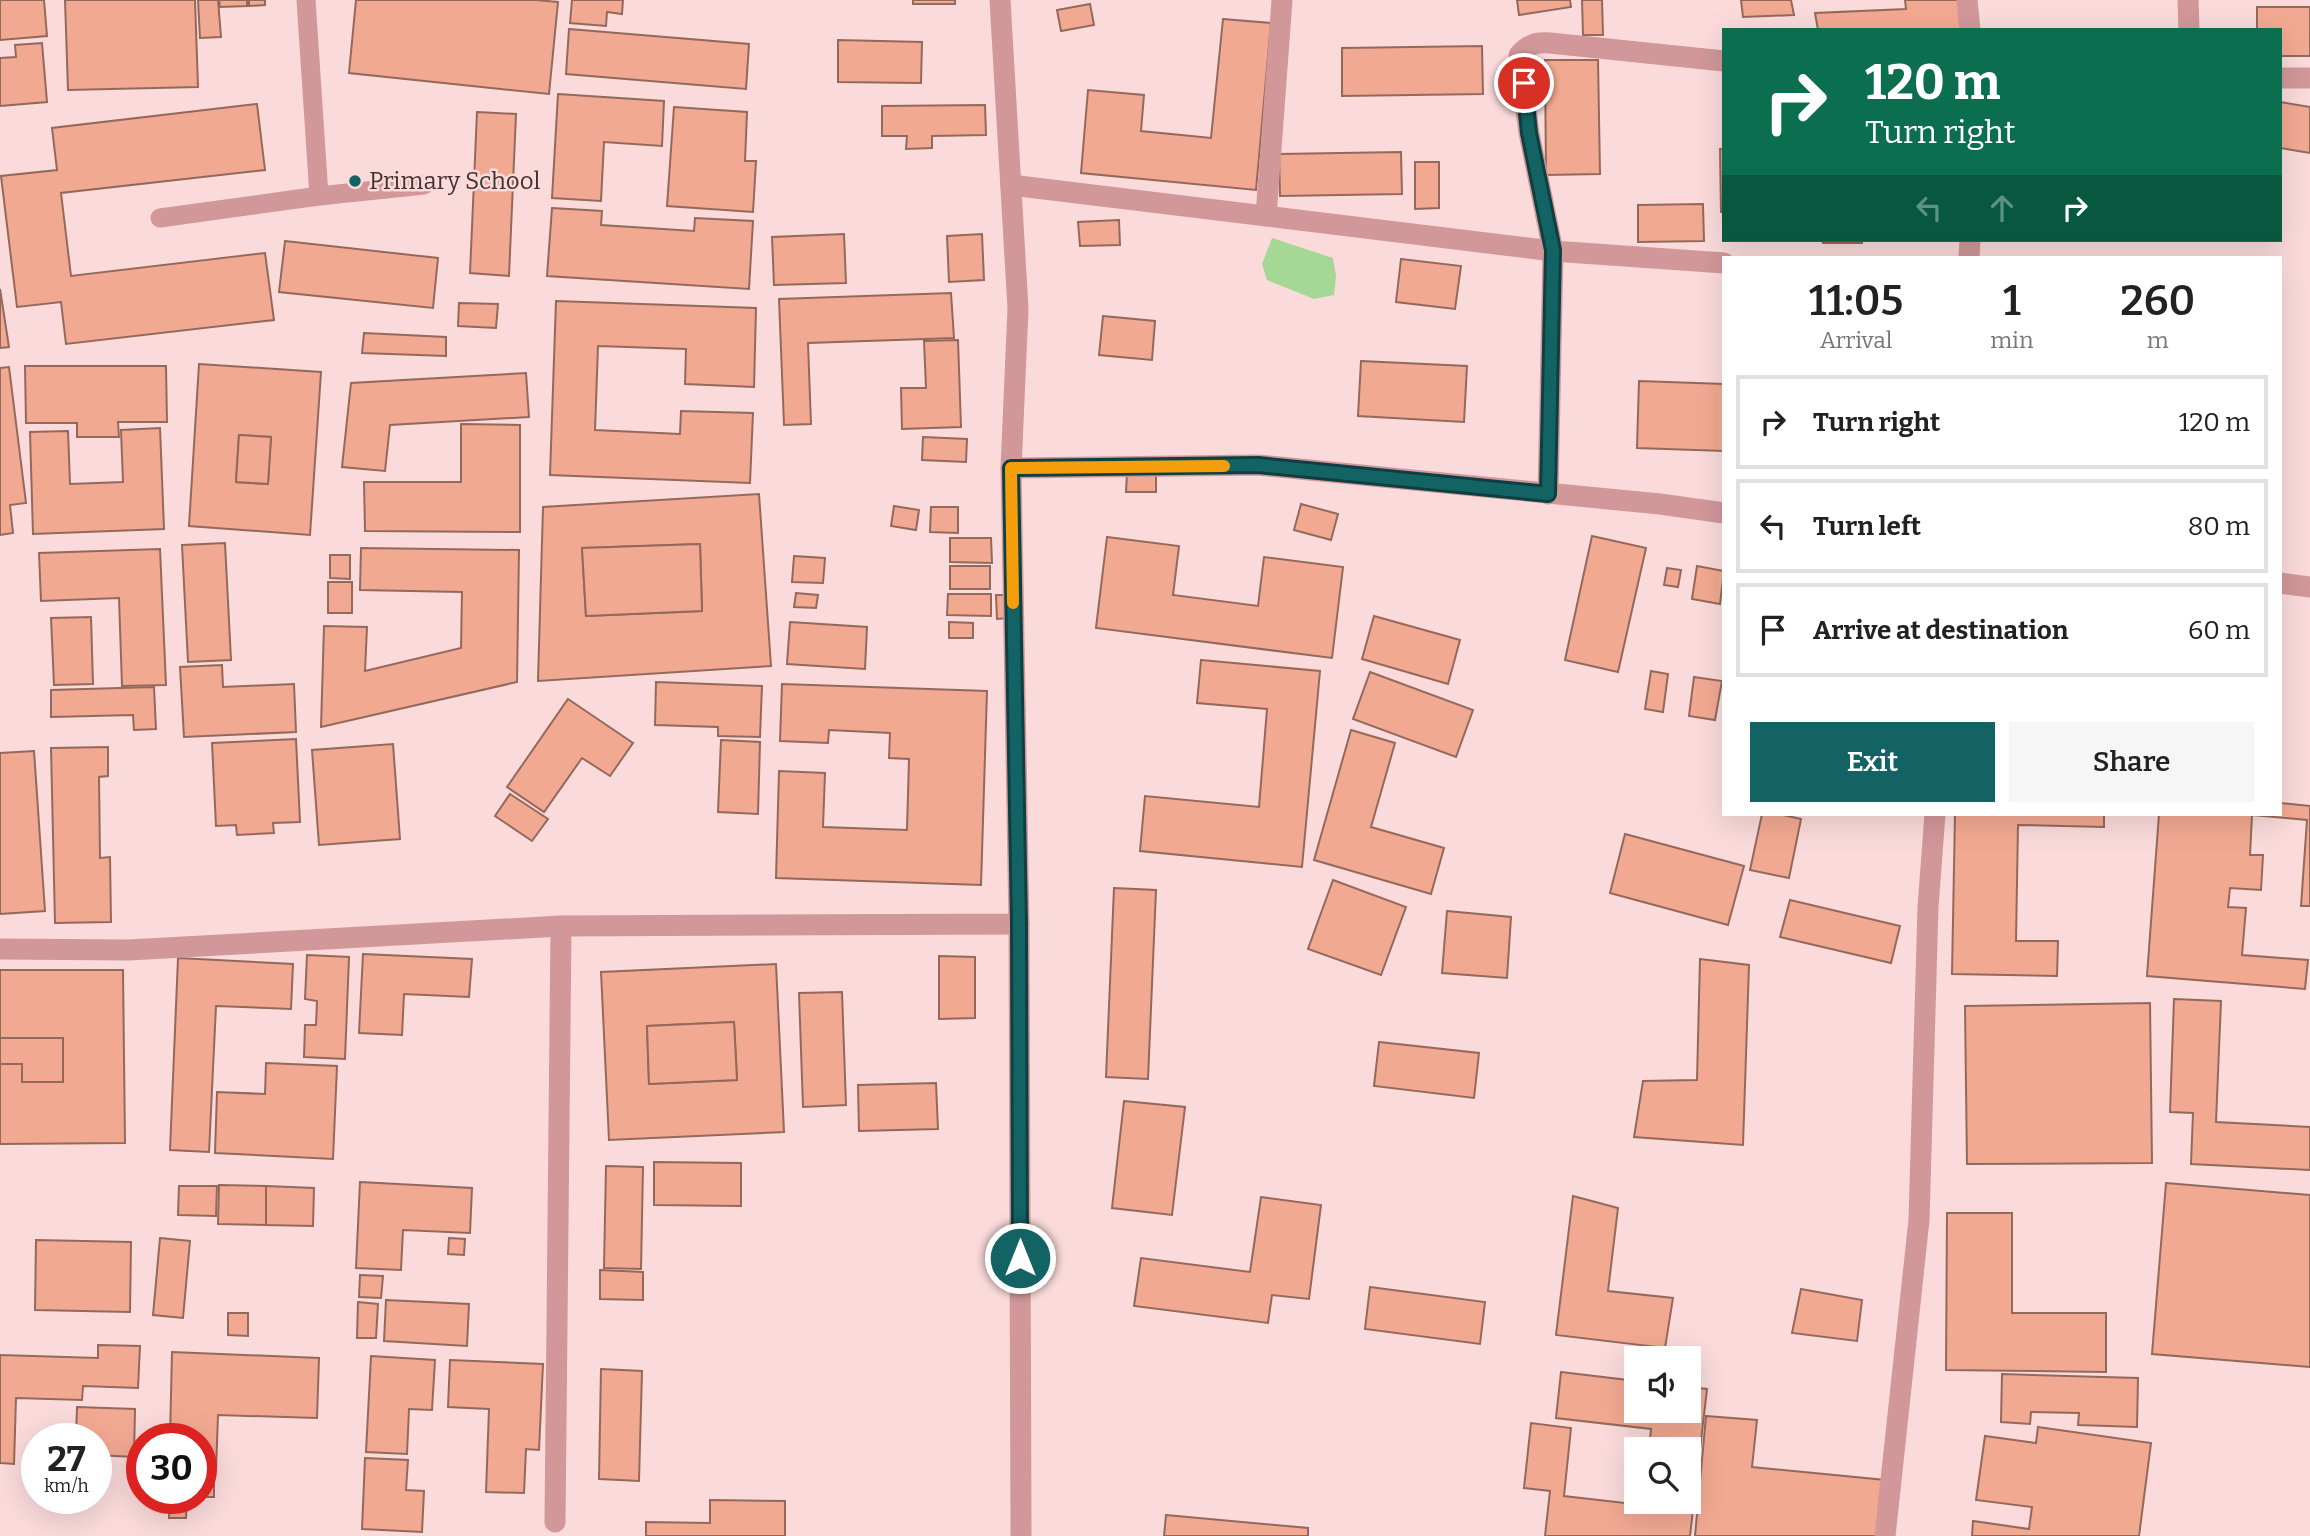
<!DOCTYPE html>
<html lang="en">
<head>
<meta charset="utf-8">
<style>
	body { margin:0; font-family:Bitter,serif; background:#f6f6f6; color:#222; height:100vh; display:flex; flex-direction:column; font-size:26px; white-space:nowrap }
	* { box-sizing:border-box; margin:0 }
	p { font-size:23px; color:#767676 }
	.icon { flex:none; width:38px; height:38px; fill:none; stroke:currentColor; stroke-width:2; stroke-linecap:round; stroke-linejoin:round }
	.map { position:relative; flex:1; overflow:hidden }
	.side { position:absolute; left:1722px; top:256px; width:560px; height:560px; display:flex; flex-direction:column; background:#fff; border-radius:0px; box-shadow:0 7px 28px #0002 }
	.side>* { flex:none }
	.hud { position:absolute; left:1722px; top:28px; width:560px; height:214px; border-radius:0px; box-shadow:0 7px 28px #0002; background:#0b6e4f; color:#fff; overflow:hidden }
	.controls { position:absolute; left:1624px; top:1346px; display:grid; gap:14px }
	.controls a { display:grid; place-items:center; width:77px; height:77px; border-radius:0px; background:#fff; box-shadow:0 7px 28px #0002; font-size:35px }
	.speed { position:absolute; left:21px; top:1423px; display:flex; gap:14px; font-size:35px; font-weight:700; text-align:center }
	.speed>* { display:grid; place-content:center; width:91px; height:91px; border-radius:50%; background:#fff; box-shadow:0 7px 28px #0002; line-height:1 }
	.speed small { font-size:18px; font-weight:400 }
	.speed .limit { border:10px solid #d22; background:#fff; color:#111 }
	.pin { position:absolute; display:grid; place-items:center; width:60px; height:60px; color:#fff; margin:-30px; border:4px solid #fff; border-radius:50%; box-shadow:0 2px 7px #0007 }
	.me { position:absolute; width:77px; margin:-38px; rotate:0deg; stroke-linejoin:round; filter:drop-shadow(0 0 5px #0008) }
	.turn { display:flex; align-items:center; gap:24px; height:147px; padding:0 28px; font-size:32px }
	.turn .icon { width:91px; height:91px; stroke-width:2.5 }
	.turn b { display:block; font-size:49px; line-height:60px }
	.lanes { display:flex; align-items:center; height:66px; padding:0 28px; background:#0003; justify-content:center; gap:35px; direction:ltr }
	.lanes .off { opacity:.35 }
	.eta { display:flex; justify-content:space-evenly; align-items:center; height:119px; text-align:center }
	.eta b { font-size:42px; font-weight:600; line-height:49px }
	.button { display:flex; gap:14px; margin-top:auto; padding:14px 28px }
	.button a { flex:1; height:80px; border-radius:0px; background:#136365; color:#fff; font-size:28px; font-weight:600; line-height:80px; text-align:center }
	.button a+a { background:#f6f6f6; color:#222 }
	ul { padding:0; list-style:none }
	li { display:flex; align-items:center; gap:21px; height:94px; margin:0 14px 10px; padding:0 14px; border:4px solid #e0e0e0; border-radius:0px }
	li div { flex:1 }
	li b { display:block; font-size:26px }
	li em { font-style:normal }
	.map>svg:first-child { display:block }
</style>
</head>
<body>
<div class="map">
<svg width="2310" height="1536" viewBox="0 0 2310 1536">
	<rect width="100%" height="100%" fill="#fadada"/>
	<path fill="#a6d895" d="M1272,238L1333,258L1336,276L1334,295L1314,299L1267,280L1262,264Z"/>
	<g fill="#f2a992" stroke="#94695c" stroke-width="2" fill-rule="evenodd">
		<path d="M0,0H44L47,36L0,40Z"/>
		<path d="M65,0H195L198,87L68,90Z"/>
		<path d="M198,0H218L221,37L200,38Z"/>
		<path d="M219,0H247V6L220,7Z"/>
		<path d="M249,0H265V5L249,6Z"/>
		<path d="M356,0H536L558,2L549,94L349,73Z"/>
		<path d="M572,0H623L622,14L607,12L606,26L570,23Z"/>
		<rect x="913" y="0" width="42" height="4"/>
		<path d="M1517,0H1570L1571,7L1519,15Z"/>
		<path d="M1582,0H1602L1603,35H1583Z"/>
		<path d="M1741,0H1791L1794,15L1743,17Z"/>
		<path d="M1905,0H1959L1963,30H1818L1815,13L1906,9Z"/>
		<path d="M1090,4L1094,25L1061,31L1057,10Z"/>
		<path d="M2257,7H2310V56H2280V30H2257Z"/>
		<path d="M1223,19L1271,23L1256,190L1081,173L1088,90L1144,95L1141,131L1211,138Z"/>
		<path d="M569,29L749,44L746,89L566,74Z"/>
		<path d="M838,40L922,42L921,83L838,82Z"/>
		<path d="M42,43L47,102L0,106V58L16,57L15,45Z"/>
		<path d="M1482,46L1483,94L1342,96V48Z"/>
		<path d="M1545,60H1598L1600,174L1546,175Z"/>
		<path d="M558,94L664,101L662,146L604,142L601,201L552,198Z"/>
		<path d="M2280,102L2310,107V153L2280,148Z"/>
		<path d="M257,104L265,170L61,193L71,276L265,253L274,320L66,344L61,302L17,307L1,176L57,170L52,128Z"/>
		<path d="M985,105L986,135L932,136V148L906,149L907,136H882V106Z"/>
		<path d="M674,107L747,112L745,161H756L753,212L667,206Z"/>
		<path d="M477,112L516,114L509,276L470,273Z"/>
		<path d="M1720,149H1724V212H1721Z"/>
		<path d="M1401,152L1402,194L1280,196L1279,154Z"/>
		<path d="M1415,162H1439V208L1415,209Z"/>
		<path d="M1703,204L1704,241L1638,242V205Z"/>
		<path d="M552,208L602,211L601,225L694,231L695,218L753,221L749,289L547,276Z"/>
		<path d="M1119,220L1120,245L1080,246L1078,222Z"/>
		<path d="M844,234L846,283L774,285L772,237Z"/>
		<path d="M982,234L984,280L949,282L947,236Z"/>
		<path d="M1822,240H1862V243H1823Z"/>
		<path d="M285,241L438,258L433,308L279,292Z"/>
		<path d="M1401,259L1461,266L1455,309L1396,302Z"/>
		<path d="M0,289L9,347L0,348Z"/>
		<path d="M951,293L954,338L808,343L811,424L784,425L779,299Z"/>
		<path d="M556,301L756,308L754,387L685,384L686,349L598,346L595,430L680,434L681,411L753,413L750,483L550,475Z"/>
		<path d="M459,303L498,304L496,328L458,326Z"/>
		<path d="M1103,316L1155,321L1152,360L1099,355Z"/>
		<path d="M364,333L446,337V356L362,353Z"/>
		<path d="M958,340L961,427L902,429L901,388H926L924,341Z"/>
		<path d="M1361,361L1467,366L1464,422L1358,416Z"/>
		<path d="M199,364L321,372L310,535L189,526ZM239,435L271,437L268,484L236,482Z"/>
		<path d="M25,366H166L167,422H118L119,437H77V423H26Z"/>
		<path d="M9,367L26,503L10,505L13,533L0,535V368Z"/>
		<path d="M526,373L529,417L390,425L385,471L342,467L351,383Z"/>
		<path d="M1639,381L1724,384V451L1637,448Z"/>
		<path d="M461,424L520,425V532L365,531L364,482H461Z"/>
		<path d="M160,428L164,529L33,534L30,432L68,431L70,484L123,482L121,430Z"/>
		<path d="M239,435L271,437L268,484L236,482Z"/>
		<path d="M923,437L967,439L966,462L922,460Z"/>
		<path d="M1156,472V492H1126L1127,473Z"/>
		<path d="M759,494L771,666L538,681L543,507ZM700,544L702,611L586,616L582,548Z"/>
		<path d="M1301,504L1338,514L1331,540L1294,530Z"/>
		<path d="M894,506L919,510L916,530L891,526Z"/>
		<path d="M931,507H958V533L930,532Z"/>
		<path d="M1592,536L1646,548L1618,672L1565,660Z"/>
		<path d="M1107,537L1179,546L1173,595L1258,606L1264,557L1343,567L1332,658L1096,628Z"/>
		<path d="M950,538H991L992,563L950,562Z"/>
		<path d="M225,543L231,660L188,662L182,545Z"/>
		<path d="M700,544L702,611L586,616L582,548Z"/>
		<path d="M361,548L519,550L517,682L321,727L324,626L367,627L365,671L461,648L462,592L360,590Z"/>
		<path d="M160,549L166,685L122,686L119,598L41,601L39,553Z"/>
		<path d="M330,555H350V579L330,578Z"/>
		<path d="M794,556L825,558L823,583L792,582Z"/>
		<rect x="950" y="566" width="40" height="23"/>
		<path d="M1697,566L1724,571L1720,604L1692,599Z"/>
		<path d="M1667,568L1681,570L1678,587L1664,585Z"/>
		<rect x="328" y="582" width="24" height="31"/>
		<path d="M796,593L818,595L816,608L794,607Z"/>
		<path d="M948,594H991V616L947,615Z"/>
		<path d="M996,595H1008V618L997,619Z"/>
		<path d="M1374,616L1460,640L1448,684L1362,659Z"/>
		<path d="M91,617L93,684L54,685L51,618Z"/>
		<path d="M790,622L867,627L865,669L787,664Z"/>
		<path d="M949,622L973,623V638H949Z"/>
		<path d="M1201,660L1320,671L1302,867L1140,851L1145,796L1259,807L1267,709L1197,703Z"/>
		<path d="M222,665L223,687L294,684L296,732L184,737L180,667Z"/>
		<path d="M1651,671L1668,674L1663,712L1645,709Z"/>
		<path d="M1370,672L1473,710L1456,757L1353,719Z"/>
		<path d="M1694,677L1722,681L1715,720L1689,716Z"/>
		<path d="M656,682L762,686L760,737L718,736V727L655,725Z"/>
		<path d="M782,684L987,691L981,885L776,878L779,771L825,773L823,827L907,830L909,759L889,758L890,733L829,730L828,743L780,741Z"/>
		<path d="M154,687L156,729L134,730L133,715L51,717V690Z"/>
		<path d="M568,699L633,743L610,776L582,758L544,812L507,787Z"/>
		<path d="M1351,730L1395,743L1371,827L1444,848L1431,894L1314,860Z"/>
		<path d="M296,739L300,822L273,823L274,833L237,835L236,825L216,826L212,743Z"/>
		<path d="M721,740L760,742L758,814L718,812Z"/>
		<path d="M393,744L400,839L319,845L312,750Z"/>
		<path d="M108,747V776L99,777L100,858L110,857L111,922L55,923L51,748Z"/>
		<path d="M34,751L45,911L0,914V753Z"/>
		<path d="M510,794L548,819L532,841L495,816Z"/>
		<path d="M2280,803L2310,806V906H2301L2307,820L2252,815L2250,855H2263L2261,890L2230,888L2228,907L2246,908L2242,955L2308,960L2305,989L2147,976L2159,814H2280Z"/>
		<path d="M1762,814H1779L1801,819L1789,878L1750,870Z"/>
		<path d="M1955,814H2104V827L2018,825L2016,941H2058L2057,976L1952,974Z"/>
		<path d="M1625,834L1744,866L1728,925L1610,893Z"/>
		<path d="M1333,880L1406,907L1381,975L1308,949Z"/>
		<path d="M1114,888L1156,890L1148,1079L1106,1077Z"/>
		<path d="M1790,900L1900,926L1891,963L1780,937Z"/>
		<path d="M1447,911L1511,917L1507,978L1442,973Z"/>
		<path d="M363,954L472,959L469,997L404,994L402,1035L359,1033Z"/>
		<path d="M307,955L349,957L345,1059L304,1057L305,1025H316L317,1001L305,999Z"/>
		<path d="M939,956L975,957V1018L939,1019Z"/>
		<path d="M178,958L293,964L291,1009L216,1006L209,1152L170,1150Z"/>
		<path d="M1700,959L1749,965L1743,1145L1634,1137L1643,1081L1697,1080Z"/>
		<path d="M776,964L784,1132L609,1140L601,972ZM734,1022L737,1080L649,1084L647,1026Z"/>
		<path d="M0,970H123L125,1143L0,1144V1064H22V1082H63V1038H0Z"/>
		<path d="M842,992L846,1105L803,1107L799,993Z"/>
		<path d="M2174,999L2221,1001L2216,1122L2310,1127V1170L2191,1164L2193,1113L2170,1112Z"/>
		<path d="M2150,1003L2152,1163L1967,1164L1965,1006Z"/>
		<path d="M734,1022L737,1080L649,1084L647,1026Z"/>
		<path d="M0,1038H63V1082H22V1064H0Z"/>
		<path d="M1379,1042L1479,1053L1474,1098L1374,1086Z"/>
		<path d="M266,1063L337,1066L333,1159L215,1153L217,1092L265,1094Z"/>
		<path d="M936,1083L938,1129L859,1131L858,1085Z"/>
		<path d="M1124,1101L1185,1107L1172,1215L1112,1208Z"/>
		<path d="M654,1162L741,1163V1206L654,1205Z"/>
		<path d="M606,1166L643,1167L641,1269L604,1268Z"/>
		<path d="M360,1182L472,1188L470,1233L403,1230L401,1270L356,1268Z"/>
		<path d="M2166,1183L2310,1195V1367L2152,1354Z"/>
		<path d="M219,1185L266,1186V1225L218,1224Z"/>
		<path d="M179,1186H217L216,1216L178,1215Z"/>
		<path d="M266,1186L314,1188L313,1226L266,1225Z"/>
		<path d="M1573,1196L1618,1208L1608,1291L1673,1298L1665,1348L1556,1335Z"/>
		<path d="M1261,1197L1321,1205L1309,1299L1272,1295L1268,1323L1134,1306L1141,1258L1250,1272Z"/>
		<path d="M1947,1213H2012V1313H2106V1372L1946,1370Z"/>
		<path d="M160,1238L190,1241L183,1318L153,1315Z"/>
		<path d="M449,1238L465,1239L464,1255L448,1254Z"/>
		<path d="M36,1240L131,1242L130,1312L35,1310Z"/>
		<path d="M600,1270L643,1272V1300L600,1299Z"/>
		<path d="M360,1275L383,1276L381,1298L359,1297Z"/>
		<path d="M1370,1287L1485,1302L1480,1344L1365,1329Z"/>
		<path d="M1801,1289L1862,1300L1857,1341L1792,1333Z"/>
		<path d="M386,1300L469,1304L467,1346L384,1341Z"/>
		<path d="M358,1302L378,1304L376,1338H357Z"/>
		<path d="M228,1313H248V1336L228,1335Z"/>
		<path d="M98,1345L140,1346L138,1388L83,1386L82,1400L16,1398L14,1464L0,1463V1355L98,1358Z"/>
		<path d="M172,1352L319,1358L317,1418L218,1415L216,1470H201V1438H170Z"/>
		<path d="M371,1356L435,1360L432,1410L409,1409L407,1454L366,1452Z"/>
		<path d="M450,1360L543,1364L539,1450L526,1449L524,1493L486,1492L489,1409L448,1407Z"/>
		<path d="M601,1369L642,1371L639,1481L599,1479Z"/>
		<path d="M1561,1372L1636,1381V1410H1689V1387L1707,1389L1690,1536H1545L1550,1491L1524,1488L1531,1423L1571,1428L1564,1496L1642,1505L1643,1502H1689V1449H1649L1651,1429L1556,1418Z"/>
		<path d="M2002,1374L2138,1378L2137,1427L2078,1425L2079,1413L2031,1412L2030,1424L2001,1422Z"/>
		<path d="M77,1407L135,1409L134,1457L96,1455V1438H76Z"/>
		<path d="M1706,1416L1757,1420L1752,1467L1885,1480L1879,1536H1695Z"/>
		<path d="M2038,1427L2151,1443L2139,1536H1972L1973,1521L2029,1529L2032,1507L1976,1500L1985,1436L2036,1443Z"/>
		<path d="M365,1458L408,1460L406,1490L424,1491L422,1532L362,1529Z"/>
		<rect x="201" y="1476" width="13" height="21"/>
		<path d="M170,1498H187L186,1518H169Z"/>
		<path d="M710,1500L785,1501V1536H646V1522L710,1523Z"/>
		<path d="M1166,1515L1308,1528V1536H1164Z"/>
	</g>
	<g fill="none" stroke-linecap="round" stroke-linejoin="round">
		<g stroke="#d19799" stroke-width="19">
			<path d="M306,0L319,196"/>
			<path d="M160,218L319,196L424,185"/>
		</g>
		<g stroke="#d19799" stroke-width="21">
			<path d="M1967,0L1970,30"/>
			<path d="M2188,0L2189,30"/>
			<path d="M2280,78H2310"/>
			<path d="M1011,185L1553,251L1724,263"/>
			<path d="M1266,216L1282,0"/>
			<path d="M1969,257L1970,240"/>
			<path d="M1011,468L1258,465L1660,504L1724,513"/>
			<path d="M1548,494L1553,251L1529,133L1519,55C1529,44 1536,42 1550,43L1724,61"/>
			<path d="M2280,583L2310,587"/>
			<path d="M1019,924L1021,1536"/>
			<path d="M0,949L129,950L561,926L1019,924L1011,468L1018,309L1000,0"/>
			<path d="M555,1522L561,926"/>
			<path d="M1885,1536L1919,1220L1928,907L1935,814"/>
		</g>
	</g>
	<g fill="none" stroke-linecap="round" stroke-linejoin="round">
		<g stroke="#0c4042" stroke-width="18">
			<path id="route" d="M1020,1258L1019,924L1011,468L1258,465L1548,494L1553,250L1529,133L1524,83"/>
		</g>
		<use href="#route" stroke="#136365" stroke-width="12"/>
		<path stroke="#f59e0b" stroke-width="12" d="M1013,603L1011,468L1224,466"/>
	</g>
	<circle fill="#136365" stroke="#fadada" stroke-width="2.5" cx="355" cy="181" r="7"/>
	<g text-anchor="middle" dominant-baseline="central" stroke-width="5" stroke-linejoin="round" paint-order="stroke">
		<g font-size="24" fill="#453131" stroke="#fadada" text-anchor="start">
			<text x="369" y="181">Primary School</text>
		</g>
	</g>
</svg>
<div class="controls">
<a><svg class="icon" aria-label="sound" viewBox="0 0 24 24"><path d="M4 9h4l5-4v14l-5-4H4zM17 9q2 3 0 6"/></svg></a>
<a><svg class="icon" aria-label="search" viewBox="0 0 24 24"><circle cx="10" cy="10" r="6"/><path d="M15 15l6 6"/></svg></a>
</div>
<div class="speed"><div>27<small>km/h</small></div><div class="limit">30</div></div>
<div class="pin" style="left:1524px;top:83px;background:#d93025"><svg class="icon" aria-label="arrive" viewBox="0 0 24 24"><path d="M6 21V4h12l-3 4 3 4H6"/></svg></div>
<svg class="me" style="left:1020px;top:1258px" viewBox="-20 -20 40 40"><circle r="17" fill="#136365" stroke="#fff" stroke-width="3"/><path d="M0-11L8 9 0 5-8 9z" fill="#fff"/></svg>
<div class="hud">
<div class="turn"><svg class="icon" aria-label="right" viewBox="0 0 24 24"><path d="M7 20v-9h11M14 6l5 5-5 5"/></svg><div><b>120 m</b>Turn right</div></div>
<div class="lanes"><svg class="icon off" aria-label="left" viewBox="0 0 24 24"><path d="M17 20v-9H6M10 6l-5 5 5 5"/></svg><svg class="icon off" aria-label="ahead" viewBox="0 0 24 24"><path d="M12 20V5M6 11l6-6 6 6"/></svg><svg class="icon" aria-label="right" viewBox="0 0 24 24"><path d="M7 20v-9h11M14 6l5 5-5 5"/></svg></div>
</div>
<section class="side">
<div class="eta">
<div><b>11:05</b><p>Arrival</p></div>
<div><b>1</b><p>min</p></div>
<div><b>260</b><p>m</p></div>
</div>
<ul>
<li><svg class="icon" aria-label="right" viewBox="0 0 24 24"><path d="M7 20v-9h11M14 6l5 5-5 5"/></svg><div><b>Turn right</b></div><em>120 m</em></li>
<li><svg class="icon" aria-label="left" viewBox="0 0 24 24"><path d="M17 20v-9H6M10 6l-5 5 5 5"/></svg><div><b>Turn left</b></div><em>80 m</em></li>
<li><svg class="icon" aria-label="arrive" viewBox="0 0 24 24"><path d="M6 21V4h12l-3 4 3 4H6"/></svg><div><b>Arrive at destination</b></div><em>60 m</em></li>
</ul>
<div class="button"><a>Exit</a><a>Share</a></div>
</section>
</div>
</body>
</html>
